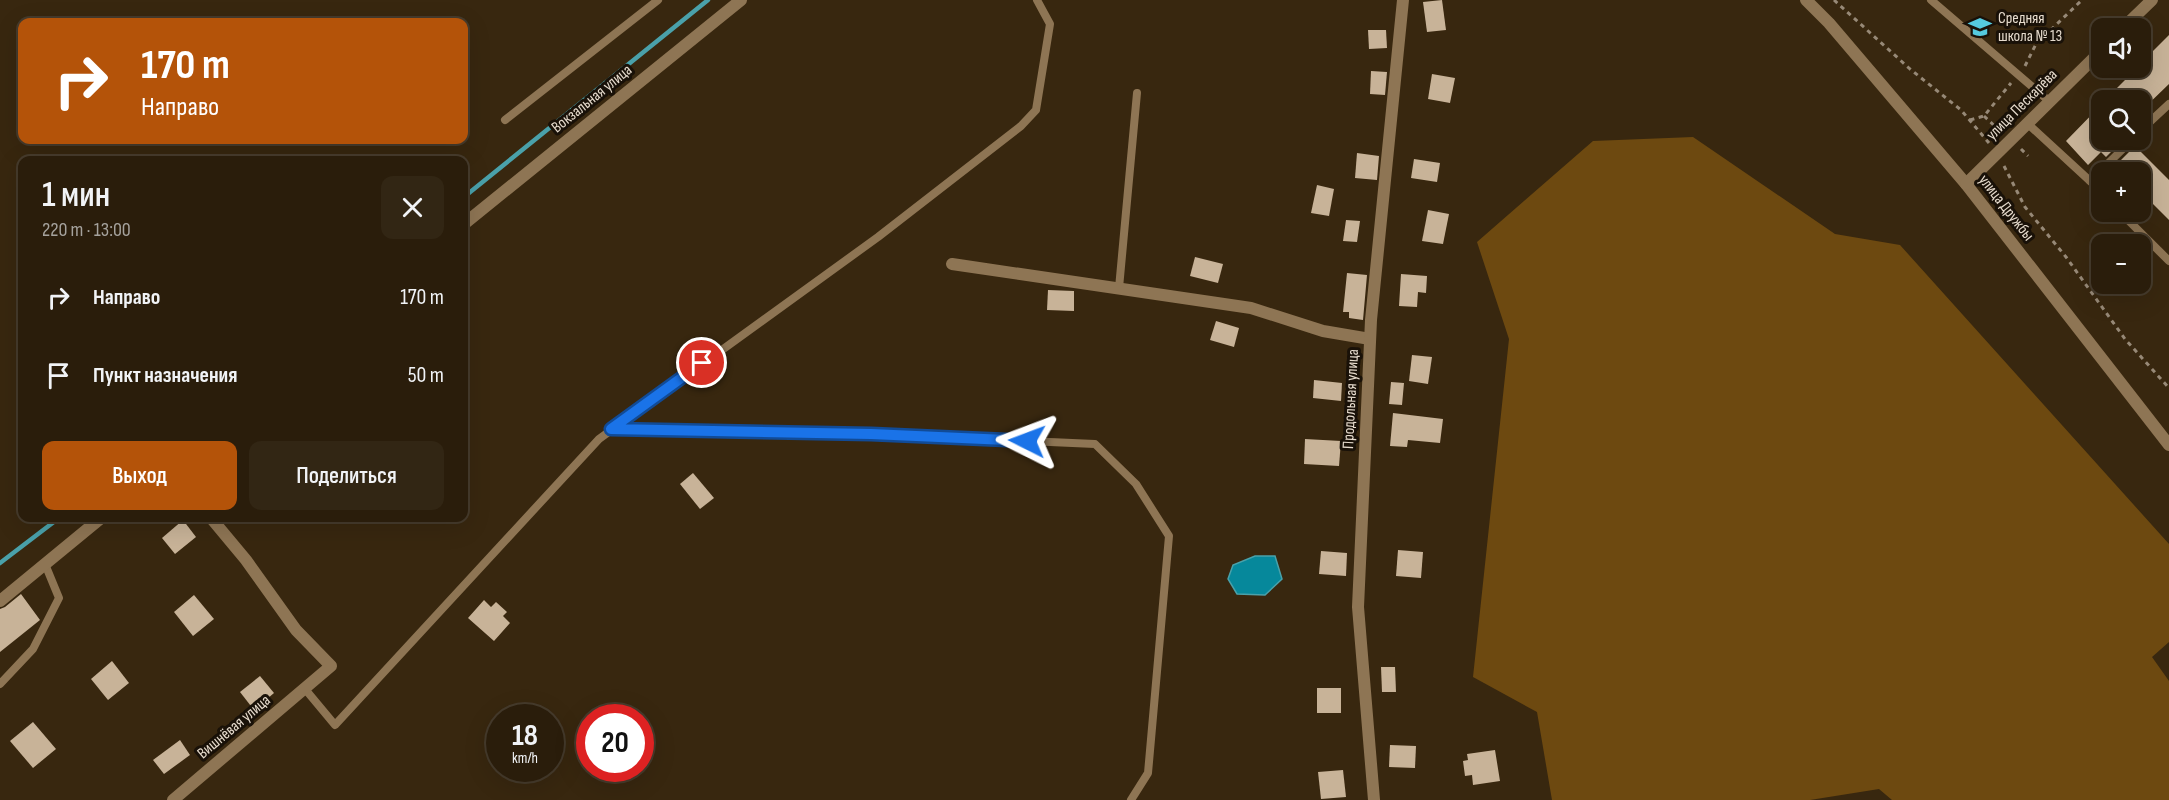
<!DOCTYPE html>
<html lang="ru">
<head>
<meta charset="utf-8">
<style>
	body { margin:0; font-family:"Sofia Sans Condensed",sans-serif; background:#322614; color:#f1f3f6; height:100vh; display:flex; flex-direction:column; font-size:22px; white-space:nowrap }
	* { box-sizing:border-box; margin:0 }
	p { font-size:20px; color:#a5a29d }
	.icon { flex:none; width:33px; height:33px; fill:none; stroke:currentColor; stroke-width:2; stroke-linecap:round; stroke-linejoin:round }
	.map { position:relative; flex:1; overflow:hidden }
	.panel { position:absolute; left:18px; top:156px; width:450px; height:366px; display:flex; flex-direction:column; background:#2a1d0b; border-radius:12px; box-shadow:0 6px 24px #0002,0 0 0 2px #463b2c }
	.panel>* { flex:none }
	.guide { position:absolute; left:18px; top:18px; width:450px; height:126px; border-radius:12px; box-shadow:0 6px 24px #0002,0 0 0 2px #463b2c; background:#b45309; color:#fff; overflow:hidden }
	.fabs { position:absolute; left:2091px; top:18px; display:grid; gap:12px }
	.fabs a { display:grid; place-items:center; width:60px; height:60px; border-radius:12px; background:#2a1d0b; box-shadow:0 6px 24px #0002,0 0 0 2px #463b2c; font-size:30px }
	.speed { position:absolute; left:486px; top:704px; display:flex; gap:12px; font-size:30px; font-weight:700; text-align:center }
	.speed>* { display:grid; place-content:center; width:78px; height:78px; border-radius:50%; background:#2a1d0b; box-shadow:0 6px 24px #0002,0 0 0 2px #463b2c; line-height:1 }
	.speed small { font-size:15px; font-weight:400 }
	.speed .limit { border:9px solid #d22; background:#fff; color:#111 }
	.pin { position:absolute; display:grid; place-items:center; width:51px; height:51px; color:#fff; margin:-26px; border:3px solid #fff; border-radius:50%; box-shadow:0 2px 6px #0007 }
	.me { position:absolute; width:66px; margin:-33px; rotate:273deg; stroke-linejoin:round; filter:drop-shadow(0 0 4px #0008) }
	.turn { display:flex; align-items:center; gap:21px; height:126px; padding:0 24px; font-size:27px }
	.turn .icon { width:78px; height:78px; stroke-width:2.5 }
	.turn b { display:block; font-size:42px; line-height:51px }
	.round { display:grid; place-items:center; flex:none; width:63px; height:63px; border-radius:12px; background:#322614 }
	.headline { display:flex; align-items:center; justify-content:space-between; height:102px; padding:0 24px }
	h1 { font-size:36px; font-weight:600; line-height:45px }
	.primary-button { display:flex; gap:12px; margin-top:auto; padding:12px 24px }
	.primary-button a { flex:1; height:69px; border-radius:12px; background:#b45309; color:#fff; font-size:24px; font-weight:600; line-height:69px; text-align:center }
	.primary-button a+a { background:#322614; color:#f1f3f6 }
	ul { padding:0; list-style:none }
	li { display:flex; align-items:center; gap:18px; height:78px; padding:0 24px }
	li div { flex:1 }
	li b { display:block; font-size:22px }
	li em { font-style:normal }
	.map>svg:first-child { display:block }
</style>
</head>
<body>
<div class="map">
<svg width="2169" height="800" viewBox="0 0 2169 800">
	<rect width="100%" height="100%" fill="#38270f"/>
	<path fill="#6d4910" d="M1693,137L1835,234L1900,245L2169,544V642L2152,657L2169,681V800H1892L1879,789L1810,800H1552L1537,712L1473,677L1509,339L1477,242L1593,141Z"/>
	<path fill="#06889b" stroke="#4aa1aa" stroke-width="1.5" d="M1255,556H1275L1282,579L1265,595L1237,594L1228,579L1233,565Z"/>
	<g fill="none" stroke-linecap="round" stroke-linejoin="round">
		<g stroke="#4aa1aa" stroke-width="4.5">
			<path d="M464,197L708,0"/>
			<path d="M0,563L59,518"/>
		</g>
	</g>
	<g fill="#c8b398">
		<path d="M1442,0L1446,30L1427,32L1423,2Z"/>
		<path d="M1368,30H1386L1387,48L1369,49Z"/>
		<path d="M2169,35V84L2140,112V100H2105L2137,68H2140V64Z"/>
		<path d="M1371,71L1387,72L1385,95L1370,94Z"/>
		<path d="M1432,74L1455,78L1450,103L1428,99Z"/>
		<path d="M2102,104V140H2123L2106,157L2101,152L2088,165L2066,141Z"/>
		<path d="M2135,146L2169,180V220L2140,191V172H2122L2115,166Z"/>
		<path d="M1357,153L1379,156L1377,180L1355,178Z"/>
		<path d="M1414,159L1440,163L1437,182L1411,178Z"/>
		<path d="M1317,185L1334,189L1329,216L1311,213Z"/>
		<path d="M1428,210L1449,214L1443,244L1422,241Z"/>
		<path d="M1346,220L1360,221L1357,242L1343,241Z"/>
		<path d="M1195,257L1223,264L1218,283L1190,276Z"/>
		<path d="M1347,273L1367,275L1363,320L1349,318V312H1343Z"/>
		<path d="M1401,274L1427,276L1426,293L1418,292L1417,307L1399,306Z"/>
		<path d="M1048,290L1074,291V311L1047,310Z"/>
		<path d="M1216,321L1239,328L1234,347L1210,340Z"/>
		<path d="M1412,355L1432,357L1428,384L1409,381Z"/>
		<path d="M1314,380L1342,383L1341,401L1313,398Z"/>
		<path d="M1391,382L1404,383L1402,405L1389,404Z"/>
		<path d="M1393,413L1443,419L1440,443L1408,440L1407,447L1390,446Z"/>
		<path d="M1305,439L1341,441L1339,466L1304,464Z"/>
		<path d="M693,473L714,498L700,509L680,484Z"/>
		<path d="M183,520L196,537L175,554L162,538Z"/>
		<path d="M1398,550L1423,552L1421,578L1396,576Z"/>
		<path d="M1321,551L1347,553L1346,576L1319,574Z"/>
		<path d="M21,594L40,620L0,652V609L5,607Z"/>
		<path d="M194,595L214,619L193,636L174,612Z"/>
		<path d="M484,600L491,607L496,602L507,612L503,616L510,623L494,641L468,618Z"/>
		<path d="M112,661L129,683L108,700L91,679Z"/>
		<path d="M1381,667H1395L1396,692H1382Z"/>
		<path d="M260,676L274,693L254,710L240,692Z"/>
		<rect x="1317" y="688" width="24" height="25"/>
		<path d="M33,722L56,749L33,768L10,741Z"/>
		<path d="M180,740L190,755L164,774L153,760Z"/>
		<path d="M1390,745L1416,746L1415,768L1389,767Z"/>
		<path d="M1495,750L1500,781L1473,785L1472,775L1465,776L1463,761L1468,760L1467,754Z"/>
		<path d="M1343,770L1346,797L1321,799L1318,772Z"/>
	</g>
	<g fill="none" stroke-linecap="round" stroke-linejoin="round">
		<g stroke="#978977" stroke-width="3" stroke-dasharray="4.5 4.5" stroke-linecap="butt">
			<path d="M1834,0L1910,69L1961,110L1989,143"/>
			<path d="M2025,66L2036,44L2082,0"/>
			<path d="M1984,116L2000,131"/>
			<path d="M1970,120L1984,116L2011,83"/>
			<path d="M2021,149L2028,156"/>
			<path d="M2004,166L2025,207L2066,257L2125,339L2169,388"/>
		</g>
		<g stroke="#8e7554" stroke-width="8">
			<path d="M1931,0L2049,101"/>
			<path d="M505,120L658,0"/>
			<path d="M2027,123L2102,192"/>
			<path d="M2140,131L2169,104"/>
			<path d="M2090,181L2132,140"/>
			<path d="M2120,212L2169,261"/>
			<path d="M1119,288L1137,93"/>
			<path d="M612,429L871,434L1095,444L1136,484L1169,536L1148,773L1131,800"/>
			<path d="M0,684L33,649L59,598L45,564"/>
			<path d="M305,689L335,725L599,439L878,237L1021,126L1036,110L1050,24L1037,0"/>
		</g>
		<g stroke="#8e7554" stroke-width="12">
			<path d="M1806,0L1829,23L1966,184L2169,445"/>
			<path d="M2123,28L2152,0"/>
			<path d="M1966,184L2102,50"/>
			<path d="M464,224L741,0"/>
			<path d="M952,264L1251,308L1323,331L1370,339"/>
			<path d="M0,601L101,518"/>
			<path d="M173,800L331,666L296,630L246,560L211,518"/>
			<path d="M1374,800L1358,607L1371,320L1403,0"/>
		</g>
	</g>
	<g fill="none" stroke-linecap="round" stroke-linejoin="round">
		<g stroke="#114b97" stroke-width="15">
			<path id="route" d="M702,363L611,429L871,434L1027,441"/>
		</g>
		<use href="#route" stroke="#1a73e8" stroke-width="10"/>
	</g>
	<defs>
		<g id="school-bare" transform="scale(1.8)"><path d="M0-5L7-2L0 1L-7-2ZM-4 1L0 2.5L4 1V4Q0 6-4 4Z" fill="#55cadf" stroke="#191108" stroke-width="2.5" paint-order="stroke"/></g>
	</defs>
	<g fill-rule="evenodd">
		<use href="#school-bare" x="1980" y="27"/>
	</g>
	<g text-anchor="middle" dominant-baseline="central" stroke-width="6" stroke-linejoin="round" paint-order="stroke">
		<g font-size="16" fill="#e7dcce" stroke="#191108" text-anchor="start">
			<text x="1998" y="18">Средняя<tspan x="1998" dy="18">школа № 13</tspan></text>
		</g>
		<g font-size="16" fill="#e7dcce" stroke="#191108">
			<text transform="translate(592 99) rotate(-39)">Вокзальная улица</text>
			<text transform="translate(2022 105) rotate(-45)">улица Пескарёва</text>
			<text transform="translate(2006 208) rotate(52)">улица Дружбы</text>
			<text transform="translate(1351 399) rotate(-87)">Продольная улица</text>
			<text transform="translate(234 727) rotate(-40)">Вишнёвая улица</text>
		</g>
	</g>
</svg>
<div class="fabs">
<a><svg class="icon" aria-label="sound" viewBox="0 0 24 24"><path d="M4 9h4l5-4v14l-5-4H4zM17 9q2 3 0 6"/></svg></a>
<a><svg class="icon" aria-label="search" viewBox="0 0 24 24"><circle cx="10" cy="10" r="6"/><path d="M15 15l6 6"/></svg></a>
<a>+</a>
<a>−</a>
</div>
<div class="speed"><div>18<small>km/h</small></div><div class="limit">20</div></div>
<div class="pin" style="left:702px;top:363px;background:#d93025"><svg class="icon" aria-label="arrive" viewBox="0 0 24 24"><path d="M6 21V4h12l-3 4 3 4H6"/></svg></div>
<svg class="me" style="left:1027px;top:441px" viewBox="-20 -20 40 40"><path d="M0-17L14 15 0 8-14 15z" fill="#1a73e8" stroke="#fff" stroke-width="4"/></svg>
<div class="guide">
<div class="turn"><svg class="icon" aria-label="right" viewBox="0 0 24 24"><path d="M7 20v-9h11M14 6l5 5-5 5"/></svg><div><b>170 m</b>Направо</div></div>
</div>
<section class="panel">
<div class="headline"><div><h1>1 мин</h1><p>220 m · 13:00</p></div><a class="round"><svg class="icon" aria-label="close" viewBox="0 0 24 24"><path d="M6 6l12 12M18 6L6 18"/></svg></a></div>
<ul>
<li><svg class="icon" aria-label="right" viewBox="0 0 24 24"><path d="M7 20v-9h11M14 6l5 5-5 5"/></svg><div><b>Направо</b></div><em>170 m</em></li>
<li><svg class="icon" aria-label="arrive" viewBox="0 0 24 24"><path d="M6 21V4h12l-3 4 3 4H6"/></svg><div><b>Пункт назначения</b></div><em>50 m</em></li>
</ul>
<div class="primary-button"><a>Выход</a><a>Поделиться</a></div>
</section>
</div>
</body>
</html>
